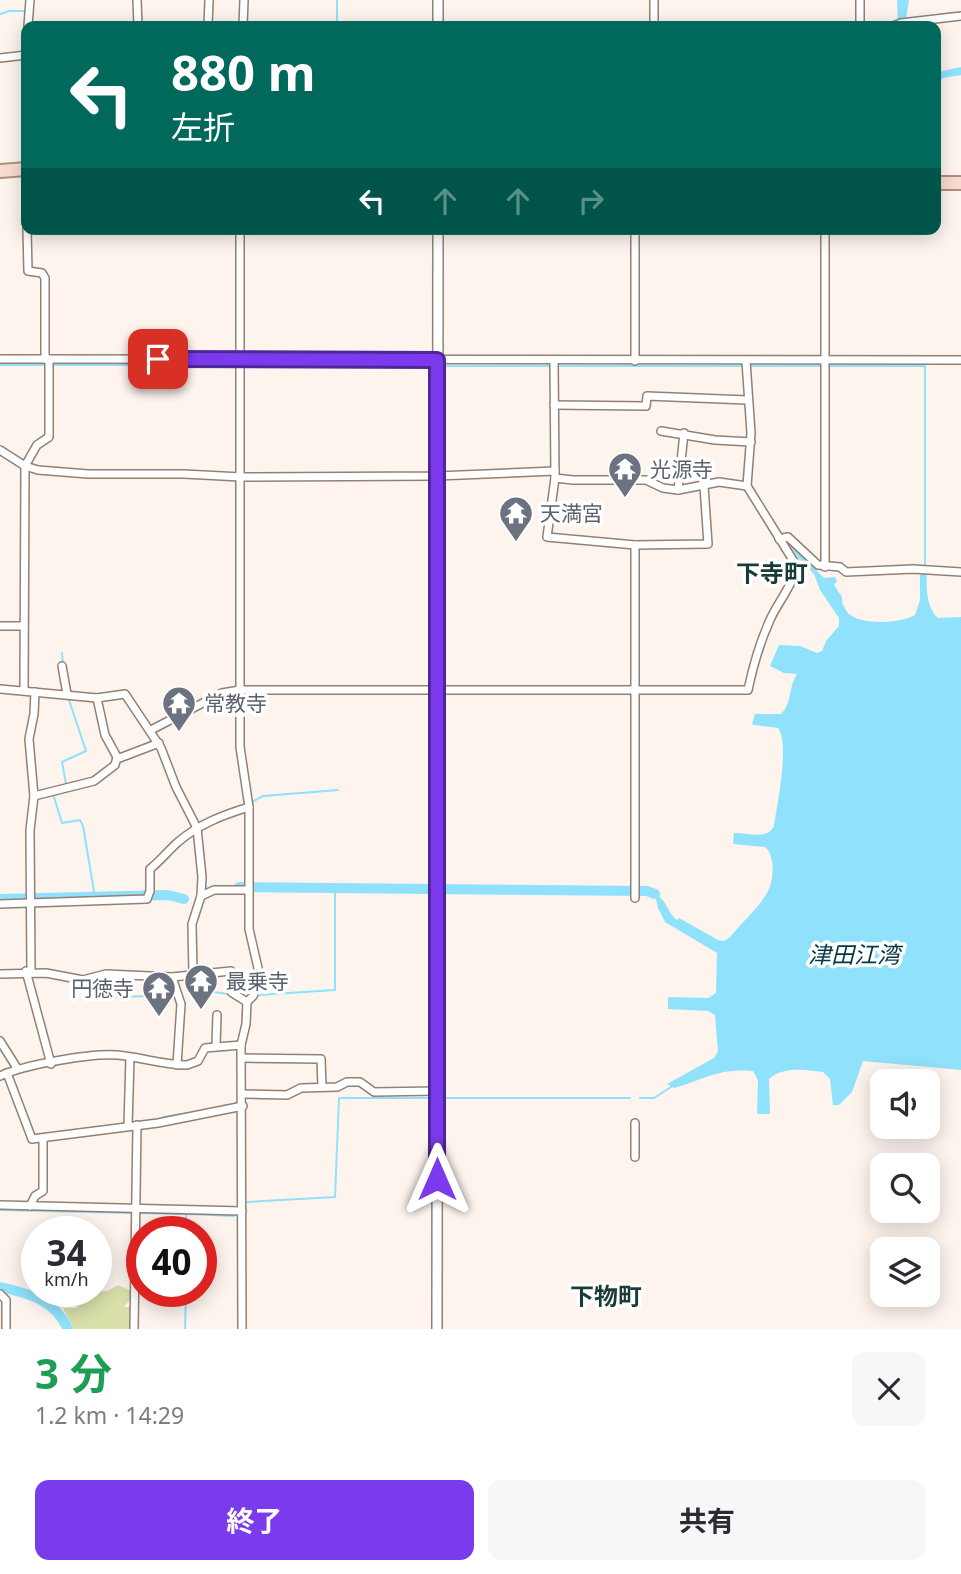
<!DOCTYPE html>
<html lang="ja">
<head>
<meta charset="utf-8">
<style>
	body { margin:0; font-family:"Noto Sans","Noto Sans JP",sans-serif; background:#f7f7f7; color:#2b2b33; height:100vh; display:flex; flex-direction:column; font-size:26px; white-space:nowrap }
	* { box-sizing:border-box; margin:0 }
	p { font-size:23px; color:#7c7c81 }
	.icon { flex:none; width:38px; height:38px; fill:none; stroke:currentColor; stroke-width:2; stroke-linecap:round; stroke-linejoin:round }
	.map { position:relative; height:1329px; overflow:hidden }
	.panel { display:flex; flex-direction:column; background:#fff; flex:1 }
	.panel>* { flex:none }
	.hud { position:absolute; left:21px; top:21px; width:920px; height:214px; border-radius:14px; box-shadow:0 4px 18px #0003; background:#00695c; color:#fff; overflow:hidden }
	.controls { position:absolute; left:870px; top:1069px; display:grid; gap:14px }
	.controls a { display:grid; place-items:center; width:70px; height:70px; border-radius:14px; background:#fff; box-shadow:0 4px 18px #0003; font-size:35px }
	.speed { position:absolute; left:21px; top:1216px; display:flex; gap:14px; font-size:35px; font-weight:700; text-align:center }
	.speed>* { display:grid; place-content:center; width:91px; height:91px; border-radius:50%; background:#fff; box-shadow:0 4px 18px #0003; line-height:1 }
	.speed small { font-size:18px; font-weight:400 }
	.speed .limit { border:10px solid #d22; background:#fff; color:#111 }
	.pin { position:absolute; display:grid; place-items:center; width:60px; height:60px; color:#fff; margin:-30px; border-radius:14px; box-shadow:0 4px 10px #0006 }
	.me { position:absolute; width:77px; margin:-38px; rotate:0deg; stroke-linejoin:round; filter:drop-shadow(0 0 5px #0008) }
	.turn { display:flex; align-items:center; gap:24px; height:147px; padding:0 35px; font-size:32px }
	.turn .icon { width:91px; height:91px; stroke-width:2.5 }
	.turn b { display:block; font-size:49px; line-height:60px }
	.lanes { display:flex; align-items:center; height:66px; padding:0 35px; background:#0003; justify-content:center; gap:35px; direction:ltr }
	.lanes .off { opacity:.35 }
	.round { display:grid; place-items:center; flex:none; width:74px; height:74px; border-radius:14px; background:#f7f7f7 }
	.head { display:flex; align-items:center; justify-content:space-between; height:119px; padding:0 35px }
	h1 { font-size:42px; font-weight:700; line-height:52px; color:#1e9e55 }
	.action { display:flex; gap:14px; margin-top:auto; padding:14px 35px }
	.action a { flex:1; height:80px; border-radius:14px; background:#7c3aed; color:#fff; font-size:28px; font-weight:700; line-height:80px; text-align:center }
	.action a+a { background:#f7f7f7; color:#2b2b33 }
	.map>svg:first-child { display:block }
</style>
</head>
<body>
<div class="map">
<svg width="961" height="1329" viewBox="0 0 961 1329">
	<rect width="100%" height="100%" fill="#fdf4ee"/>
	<path fill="#d8dfa9" d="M118,1285L132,1291V1297L124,1307H132V1329H74L63,1308H77L78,1292L107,1291Z"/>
	<g fill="#90e1fc">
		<path d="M897,0H909L905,26H898Z"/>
		<path d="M961,67V75L943,78L936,85L938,72Z"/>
		<path d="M786,540L824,578L835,577L837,581L834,585L842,597V602C844,607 847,614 852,616C867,625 901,623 915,615L920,600V575L927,572C926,587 926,607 938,618L961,617V1070L863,1061L852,1092L839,1105H833L830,1079L823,1072C805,1070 784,1066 769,1079L770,1114H757L758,1080L753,1071C719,1068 705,1079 674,1088L667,1084L714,1058L718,1051L715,1015L708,1011L668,1009V997L708,998L716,993L717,953L665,922L658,908L655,894C667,900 667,912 677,920L679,918L718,940L724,941L730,937C742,922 761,906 769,889C774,877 775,855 765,847L733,844L734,833C748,832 766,841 774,826C777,805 790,744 778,728L754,725L752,724L755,714H781C792,704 788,688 797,674L784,673L770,666L779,645L800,646L817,653L822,651L826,641L839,626V618L820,590L814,574L800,560Z"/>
	</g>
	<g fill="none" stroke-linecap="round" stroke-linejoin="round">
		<g stroke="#90e1fc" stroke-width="2">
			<path d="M0,14L9,11H26"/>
			<path d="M337,26V0"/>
			<path d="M0,365H48"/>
			<path d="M54,365H237"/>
			<path d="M243,365H433"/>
			<path d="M442,366H552"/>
			<path d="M558,366H744"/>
			<path d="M750,366H821"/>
			<path d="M827,366H925V566"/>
			<path d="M61,475L98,478"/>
			<path d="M404,480H432"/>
			<path d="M62,653L63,664"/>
			<path d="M66,784L62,762L86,751L68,697"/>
			<path d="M53,794L62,823L80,820L83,826L95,897"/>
			<path d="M250,803L263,796L338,790"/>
			<path d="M211,817L245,805"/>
			<path d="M203,977L204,991L230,994"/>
			<path d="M80,982L92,989L97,998L148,996L147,979"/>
			<path d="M258,995L335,990V887"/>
			<path d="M134,1061L153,1064"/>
			<path d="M55,1065L66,1063"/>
			<path d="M443,1098H630"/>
			<path d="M640,1098H654L671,1087"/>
			<path d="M159,1120L163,1117L183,1114"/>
			<path d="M89,1128L125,1124"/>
			<path d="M246,1202L335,1197L339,1098H431"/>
			<path d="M0,1210L132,1213"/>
			<path d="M138,1213L186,1214V1232"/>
			<path d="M187,1214L234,1216"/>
			<path d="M185,1329L186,1292"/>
		</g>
		<g stroke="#90e1fc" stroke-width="10">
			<path d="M239,887L647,891L655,894"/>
			<path d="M0,899L168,895L184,899"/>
			<path d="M0,1287C30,1294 54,1299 68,1329"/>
		</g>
		<g stroke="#938072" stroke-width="10">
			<g id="minor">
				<path d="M137,0L138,26"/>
				<path d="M654,0V26"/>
				<path d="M28,26L30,0"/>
				<path d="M208,26L209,0"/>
				<path d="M243,26L244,0"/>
				<path d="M860,26V0"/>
				<path d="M893,26L901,23L961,16"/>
				<path d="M0,58L26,55"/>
				<path d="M27,229L28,271L42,273L45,278V359"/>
				<path d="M240,229V747L249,807V929L258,968L256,989L253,996L247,1002L246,1024L241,1045L242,1329"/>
				<path d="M635,229V361"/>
				<path d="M0,359L961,360"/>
				<path d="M554,361L555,478L547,537L635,545L708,544L704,486"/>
				<path d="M554,405L646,406L647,396L747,400"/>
				<path d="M661,431L715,440L751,442"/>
				<path d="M0,450L25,466L38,470L88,474H184L241,477L437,476L555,471"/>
				<path d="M555,478L573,480H646L663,488L678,490L719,482L747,486"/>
				<path d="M678,490L684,433"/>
				<path d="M779,539L788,537L818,565L840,567L846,572L913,569L961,572"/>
				<path d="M635,545V898"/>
				<path d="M825,567V229"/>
				<path d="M0,626H24"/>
				<path d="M62,666L67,694"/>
				<path d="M0,689L97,698L125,694L161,748L176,787L197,828L202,877L201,896L192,924L193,974"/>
				<path d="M24,690L25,466L37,445L49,437V359"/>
				<path d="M151,730L222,693L240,690H748C753,666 760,642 770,620C776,605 796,581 796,565L747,486L751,433L746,361"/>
				<path d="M117,759L159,743"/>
				<path d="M34,796L94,781L115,765L117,757L105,735L97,698"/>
				<path d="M201,896L214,890H249"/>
				<path d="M0,904L147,899L150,891V869C160,861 168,851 178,842C199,824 223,815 249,807"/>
				<path d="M26,971L51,1064"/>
				<path d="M31,972L30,830L34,796L29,739L34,714L35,692"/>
				<path d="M0,974L46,973L83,980L106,974L172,977L231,971V992L247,1002"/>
				<path d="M172,977L181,1004L177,1065"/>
				<path d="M0,1041L17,1068"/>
				<path d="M216,1045L217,1015"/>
				<path d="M242,1058L321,1059L322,1087"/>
				<path d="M7,1073L32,1139L158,1123L243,1106"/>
				<path d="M0,1076C23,1065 91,1053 117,1055C141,1057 163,1065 187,1065L198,1061L205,1048L241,1045"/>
				<path d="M243,1094L287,1095L301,1088L337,1087L347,1082H360L374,1092L437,1091"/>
				<path d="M128,1126L130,1058"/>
				<path d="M635,1157V1123"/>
				<path d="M0,1205L242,1211"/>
				<path d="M30,1206L35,1196L43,1191V1139"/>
				<path d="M0,1294L6,1300V1329"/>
				<path d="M134,1329L137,1125"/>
			</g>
		</g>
		<g stroke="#938072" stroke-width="12">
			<g id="tertiary">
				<path d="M438,0V26"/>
				<path d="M437,1329L438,229"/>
			</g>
		</g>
		<g stroke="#b08d7e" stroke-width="16">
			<g id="primary">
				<path d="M0,171L26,169"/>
				<path d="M936,183H961"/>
			</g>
		</g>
		<use href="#minor" stroke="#fff" stroke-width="7"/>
		<use href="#tertiary" stroke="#fff" stroke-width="9"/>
		<use href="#primary" stroke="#f9dbcf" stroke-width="12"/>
	</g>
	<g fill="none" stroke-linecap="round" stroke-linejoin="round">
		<g stroke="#51269a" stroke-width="18">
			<path id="route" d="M158,359L437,360V1179"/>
		</g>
		<use href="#route" stroke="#7c3aed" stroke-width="12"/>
	</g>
	<defs>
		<g id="temple-pin" transform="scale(1.75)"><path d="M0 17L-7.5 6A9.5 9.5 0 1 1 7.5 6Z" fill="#6b7280" stroke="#fff"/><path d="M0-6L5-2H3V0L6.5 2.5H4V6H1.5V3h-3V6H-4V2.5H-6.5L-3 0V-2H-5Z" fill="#fff"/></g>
	</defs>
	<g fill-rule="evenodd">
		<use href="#temple-pin" x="625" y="469"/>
		<use href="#temple-pin" x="516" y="513"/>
		<use href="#temple-pin" x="179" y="703"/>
		<use href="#temple-pin" x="201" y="981"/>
		<use href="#temple-pin" x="159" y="988"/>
	</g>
	<g text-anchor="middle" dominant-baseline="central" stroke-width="7" stroke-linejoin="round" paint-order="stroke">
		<g font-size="21" fill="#5b616d" stroke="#fff" text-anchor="start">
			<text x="650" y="469">光源寺</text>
			<text x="540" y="513">天満宮</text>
			<text x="204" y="703">常教寺</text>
			<text x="226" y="981">最乗寺</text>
			<text x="134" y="988" text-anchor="end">円徳寺</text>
		</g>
		<g font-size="23" font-style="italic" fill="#023644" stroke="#fff">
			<text x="854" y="954">津田江湾</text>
		</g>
		<g font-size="24" font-weight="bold" fill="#1a3c39" stroke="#fff">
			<text x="772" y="572">下寺町</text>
			<text x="606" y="1295">下物町</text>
		</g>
	</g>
</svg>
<div class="controls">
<a><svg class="icon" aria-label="sound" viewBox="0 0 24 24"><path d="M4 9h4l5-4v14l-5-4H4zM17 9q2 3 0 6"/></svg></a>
<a><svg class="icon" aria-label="search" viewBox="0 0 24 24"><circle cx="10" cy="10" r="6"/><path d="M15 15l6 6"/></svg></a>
<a><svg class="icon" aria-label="layers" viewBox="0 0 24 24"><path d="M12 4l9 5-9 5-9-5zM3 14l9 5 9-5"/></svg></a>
</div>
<div class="speed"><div>34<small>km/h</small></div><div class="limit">40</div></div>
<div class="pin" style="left:158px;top:359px;background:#d93025"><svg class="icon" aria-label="arrive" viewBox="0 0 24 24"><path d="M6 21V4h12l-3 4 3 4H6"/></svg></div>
<svg class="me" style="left:437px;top:1179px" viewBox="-20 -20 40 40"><path d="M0-17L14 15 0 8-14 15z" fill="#7c3aed" stroke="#fff" stroke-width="4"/></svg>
<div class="hud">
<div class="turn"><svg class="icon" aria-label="left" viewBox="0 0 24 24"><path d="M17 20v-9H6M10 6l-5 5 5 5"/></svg><div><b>880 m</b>左折</div></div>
<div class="lanes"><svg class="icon" aria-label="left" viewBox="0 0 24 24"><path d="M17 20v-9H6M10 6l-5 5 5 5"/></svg><svg class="icon off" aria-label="ahead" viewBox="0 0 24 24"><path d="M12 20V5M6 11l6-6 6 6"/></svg><svg class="icon off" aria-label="ahead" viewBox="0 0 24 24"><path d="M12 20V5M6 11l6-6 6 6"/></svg><svg class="icon off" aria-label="right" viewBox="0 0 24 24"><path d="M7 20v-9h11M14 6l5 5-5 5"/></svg></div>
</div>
</div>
<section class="panel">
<div class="head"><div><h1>3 分</h1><p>1.2 km · 14:29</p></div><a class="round"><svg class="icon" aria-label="close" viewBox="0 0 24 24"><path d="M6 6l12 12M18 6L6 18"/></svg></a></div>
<div class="action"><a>終了</a><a>共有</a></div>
</section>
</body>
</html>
